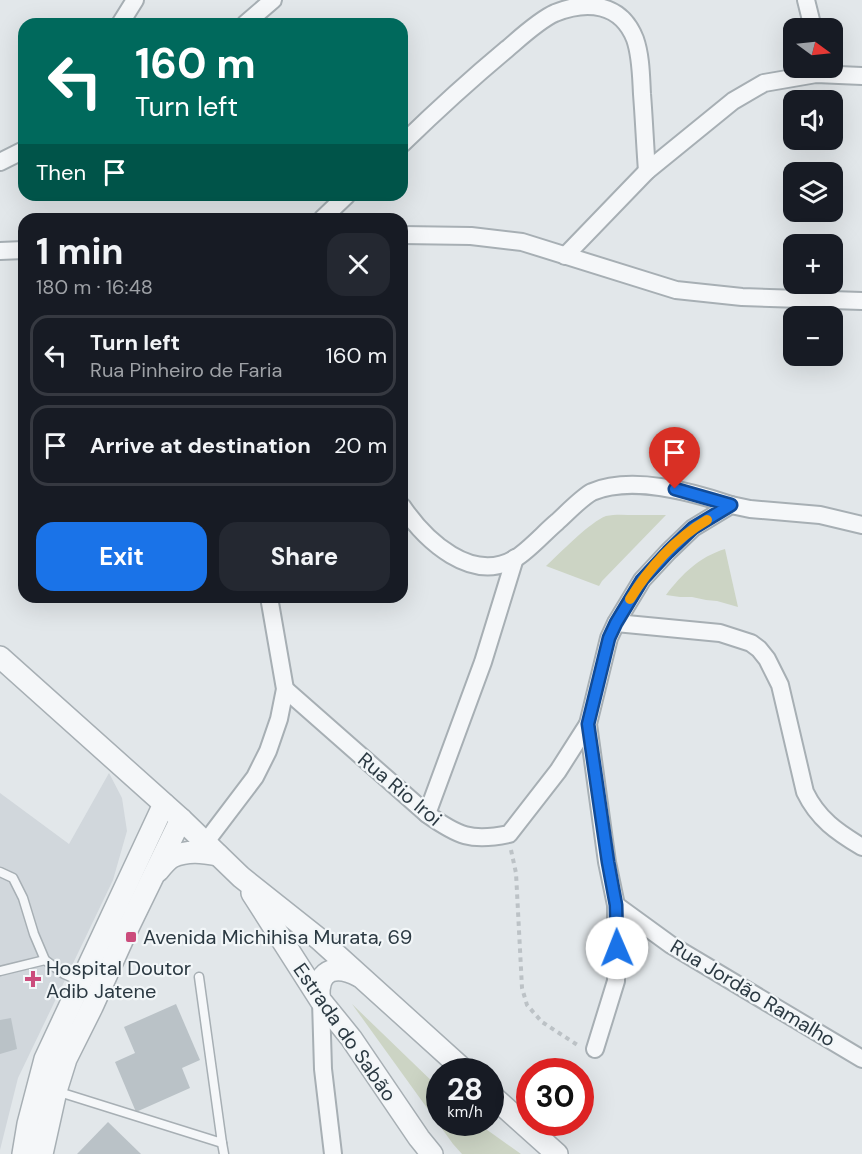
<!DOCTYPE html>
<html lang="en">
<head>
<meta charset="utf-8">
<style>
	body { margin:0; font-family:"DM Sans",sans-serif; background:#242831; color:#f1f3f6; height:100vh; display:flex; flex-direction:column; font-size:22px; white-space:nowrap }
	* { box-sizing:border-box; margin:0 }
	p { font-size:20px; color:#9ea1a6 }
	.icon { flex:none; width:33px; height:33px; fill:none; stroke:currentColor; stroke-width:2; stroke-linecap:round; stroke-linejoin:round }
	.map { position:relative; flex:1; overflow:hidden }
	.sheet { position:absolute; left:18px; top:213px; width:390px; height:390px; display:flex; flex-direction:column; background:#171b24; border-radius:18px; box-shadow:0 6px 24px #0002 }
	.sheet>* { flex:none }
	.top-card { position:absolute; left:18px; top:18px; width:390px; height:183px; border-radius:18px; box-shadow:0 6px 24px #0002; background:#00695c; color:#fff; overflow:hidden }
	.needle { width:39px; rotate:105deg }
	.controls { position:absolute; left:783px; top:18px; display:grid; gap:12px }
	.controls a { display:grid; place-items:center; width:60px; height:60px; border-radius:12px; background:#171b24; box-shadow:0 6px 24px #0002; font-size:30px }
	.speed { position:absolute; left:426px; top:1058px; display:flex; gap:12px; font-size:30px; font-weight:700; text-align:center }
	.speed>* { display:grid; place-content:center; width:78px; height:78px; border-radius:50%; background:#171b24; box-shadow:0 6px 24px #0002; line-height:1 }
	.speed small { font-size:15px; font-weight:400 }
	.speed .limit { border:9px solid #d22; background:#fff; color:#111 }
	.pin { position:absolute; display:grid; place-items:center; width:51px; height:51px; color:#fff; margin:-62px -26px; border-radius:50% 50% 50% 0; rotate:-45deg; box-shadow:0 0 6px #0007 }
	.pin .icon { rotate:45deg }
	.me { position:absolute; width:66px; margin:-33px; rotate:359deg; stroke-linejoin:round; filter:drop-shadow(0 0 4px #0008) }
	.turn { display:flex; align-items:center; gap:21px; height:126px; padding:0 18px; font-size:27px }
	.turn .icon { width:78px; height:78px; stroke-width:2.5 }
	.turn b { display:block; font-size:42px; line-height:51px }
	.then { display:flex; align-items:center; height:57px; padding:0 18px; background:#0003; gap:12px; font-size:22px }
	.round { display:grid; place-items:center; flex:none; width:63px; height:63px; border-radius:18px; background:#242831 }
	.overview { display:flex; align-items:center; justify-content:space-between; height:102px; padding:0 18px }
	h1 { font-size:36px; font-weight:700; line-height:45px }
	.action { display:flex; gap:12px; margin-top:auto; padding:12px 18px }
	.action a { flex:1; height:69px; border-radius:18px; background:#1a73e8; color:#fff; font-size:24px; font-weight:700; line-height:69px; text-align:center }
	.action a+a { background:#242831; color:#f1f3f6 }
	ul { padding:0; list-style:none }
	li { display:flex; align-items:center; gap:18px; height:81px; margin:0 12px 9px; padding:0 6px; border:3px solid #363941; border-radius:18px }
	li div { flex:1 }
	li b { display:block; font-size:22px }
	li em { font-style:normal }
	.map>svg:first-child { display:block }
</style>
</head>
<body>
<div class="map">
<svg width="862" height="1154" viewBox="0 0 862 1154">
	<rect width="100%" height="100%" fill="#e2e7ea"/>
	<path fill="#d1d7dc" d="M109,773L122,798L127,831L113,880L18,1078L0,1150V793L69,844Z"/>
	<g fill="#ccd4c4">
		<path d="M635,515H666L602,581L599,586L546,566C558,555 591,521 606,516C615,514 626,515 635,515Z"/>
		<path d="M725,549L738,607L717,601L706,600L692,597H680L666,595C682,574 699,557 725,549Z"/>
		<path d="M352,1004L439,1088L440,1122H476L521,1154H462L453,1144Z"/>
	</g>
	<g fill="#bac2c7">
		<path d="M176,1004L200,1060L182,1068L190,1088L136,1112L115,1062L135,1053L124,1027Z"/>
		<path d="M11,1018L17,1049L0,1054V1020Z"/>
		<path d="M108,1122L141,1154H77Z"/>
	</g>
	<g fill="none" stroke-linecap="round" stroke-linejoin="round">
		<g stroke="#a7afb4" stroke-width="11">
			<g id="service">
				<path d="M0,872L13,878L23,898L34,934L45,960L64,974L80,981"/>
				<path d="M0,971L45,960"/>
				<path d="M56,1091L222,1143L199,977"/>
				<path d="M222,1143L224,1154"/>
			</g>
		</g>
		<g stroke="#a7afb4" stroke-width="20">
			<g id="minor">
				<path d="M806,0L813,28"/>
				<path d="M120,24L135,0"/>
				<path d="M245,24L273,0"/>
				<path d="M402,144C436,111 471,79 507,49C520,38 539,20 555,13C587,0 621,3 635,39C641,56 641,76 642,94C644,119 645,145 647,171"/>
				<path d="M0,162L24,150"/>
				<path d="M322,219L347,195"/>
				<path d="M402,235L471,236L522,242L676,290L742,297L862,301"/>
				<path d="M0,251L24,250"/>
				<path d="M565,256L647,171L733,101L764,83L816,74L862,76"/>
				<path d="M402,506C425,540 472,585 516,558C529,550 545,532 557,522C566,514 582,497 592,492C632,475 692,492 731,505"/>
				<path d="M616,623L720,633L751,643L759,649L767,659L780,685L805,792C818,819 837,832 862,847"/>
				<path d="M285,689L427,814C458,836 471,842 509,834L558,771L588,724"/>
				<path d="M427,814L483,662L515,558"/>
				<path d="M205,843L255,777L268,751L279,719L285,689L269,597"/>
				<path d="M616,905L671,945L862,1059"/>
				<path d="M321,1001L323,1069L333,1154"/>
				<path d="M595,1049L616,981V905L607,862L588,724L609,638L616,623L642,580L668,552L693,528L731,505L750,509L820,515L862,525"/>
			</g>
		</g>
		<g stroke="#a7afb4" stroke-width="24">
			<g id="tertiary">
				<path d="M0,657L181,819L241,877L319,939L465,1071"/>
				<path d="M158,871C162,866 167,860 172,857C187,850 203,852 218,855"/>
				<path d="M252,893L321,1001L351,1038L419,1138L432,1154"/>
				<path d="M319,996C318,967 338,965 359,976"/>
				<path d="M490,1094L557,1154"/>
				<path d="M23,1154L28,1124L45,1059L164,804"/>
				<path d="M42,1154L56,1091L66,1059L92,1007L125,934L181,819"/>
			</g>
		</g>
		<path stroke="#bcc2c6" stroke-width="4" stroke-dasharray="4.5 4.5" stroke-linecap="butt" d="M511,850L516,873L522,988L527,1005L542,1022L579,1046"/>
		<use href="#service" stroke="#f5f7f9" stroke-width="8"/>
		<use href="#minor" stroke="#f5f7f9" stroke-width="16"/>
		<use href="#tertiary" stroke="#f5f7f9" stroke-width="21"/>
	</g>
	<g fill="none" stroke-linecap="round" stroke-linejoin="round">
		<g stroke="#114b97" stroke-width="15">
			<path id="route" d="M617,948L616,905L608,862L588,724L609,638L616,623L642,580L668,552L693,528L731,505L675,489"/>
		</g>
		<use href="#route" stroke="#1a73e8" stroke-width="10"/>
		<path stroke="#f59e0b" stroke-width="10" d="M630,599C649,568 676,538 707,520"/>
	</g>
	<g fill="#cb4c7c" stroke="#f2f6f8" stroke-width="2">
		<rect x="125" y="931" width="12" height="12" rx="3"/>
		<path d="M30 970h6v6h6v6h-6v6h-6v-6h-6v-6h6z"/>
	</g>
	<g text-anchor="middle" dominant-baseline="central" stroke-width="4.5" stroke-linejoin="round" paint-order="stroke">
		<g font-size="20" fill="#2b3942" stroke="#f2f6f8">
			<text transform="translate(400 789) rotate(40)">Rua Rio Iroi</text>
			<text transform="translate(753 993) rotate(31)">Rua Jordão Ramalho</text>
			<text transform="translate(345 1032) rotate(55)">Estrada do Sabão</text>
		</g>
		<g font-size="20" fill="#2b3942" stroke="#f2f6f8" text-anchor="start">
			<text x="143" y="937">Avenida Michihisa Murata, 69</text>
			<text x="46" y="968">Hospital Doutor<tspan x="46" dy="23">Adib Jatene</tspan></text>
		</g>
	</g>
</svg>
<div class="controls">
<a><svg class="needle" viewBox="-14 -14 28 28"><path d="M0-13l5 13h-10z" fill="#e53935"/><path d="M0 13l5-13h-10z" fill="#9ea1a6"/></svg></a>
<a><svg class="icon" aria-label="sound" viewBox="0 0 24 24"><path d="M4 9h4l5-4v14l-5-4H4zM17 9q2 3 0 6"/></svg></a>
<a><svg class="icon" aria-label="layers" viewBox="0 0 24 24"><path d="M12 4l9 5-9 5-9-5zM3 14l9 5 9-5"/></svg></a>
<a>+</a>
<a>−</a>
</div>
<div class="speed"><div>28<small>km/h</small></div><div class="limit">30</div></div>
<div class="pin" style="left:675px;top:489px;background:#d93025"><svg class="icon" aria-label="arrive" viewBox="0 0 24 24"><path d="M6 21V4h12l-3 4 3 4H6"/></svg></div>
<svg class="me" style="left:617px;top:948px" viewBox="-20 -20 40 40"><circle r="19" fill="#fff"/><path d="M0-13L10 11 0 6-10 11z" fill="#1a73e8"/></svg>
<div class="top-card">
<div class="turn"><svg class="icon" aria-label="left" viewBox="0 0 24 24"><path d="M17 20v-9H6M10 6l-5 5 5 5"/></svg><div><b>160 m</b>Turn left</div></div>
<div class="then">Then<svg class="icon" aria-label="arrive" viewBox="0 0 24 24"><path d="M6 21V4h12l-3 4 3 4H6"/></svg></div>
</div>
<section class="sheet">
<div class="overview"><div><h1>1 min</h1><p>180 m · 16:48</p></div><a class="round"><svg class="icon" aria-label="close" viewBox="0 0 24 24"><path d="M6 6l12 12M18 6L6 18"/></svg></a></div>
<ul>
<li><svg class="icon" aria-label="left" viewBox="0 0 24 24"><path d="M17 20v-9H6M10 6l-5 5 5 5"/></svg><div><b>Turn left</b><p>Rua Pinheiro de Faria</p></div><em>160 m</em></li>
<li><svg class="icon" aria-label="arrive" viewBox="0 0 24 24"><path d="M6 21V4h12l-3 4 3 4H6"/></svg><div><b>Arrive at destination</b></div><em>20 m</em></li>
</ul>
<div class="action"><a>Exit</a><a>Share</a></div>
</section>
</div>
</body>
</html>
